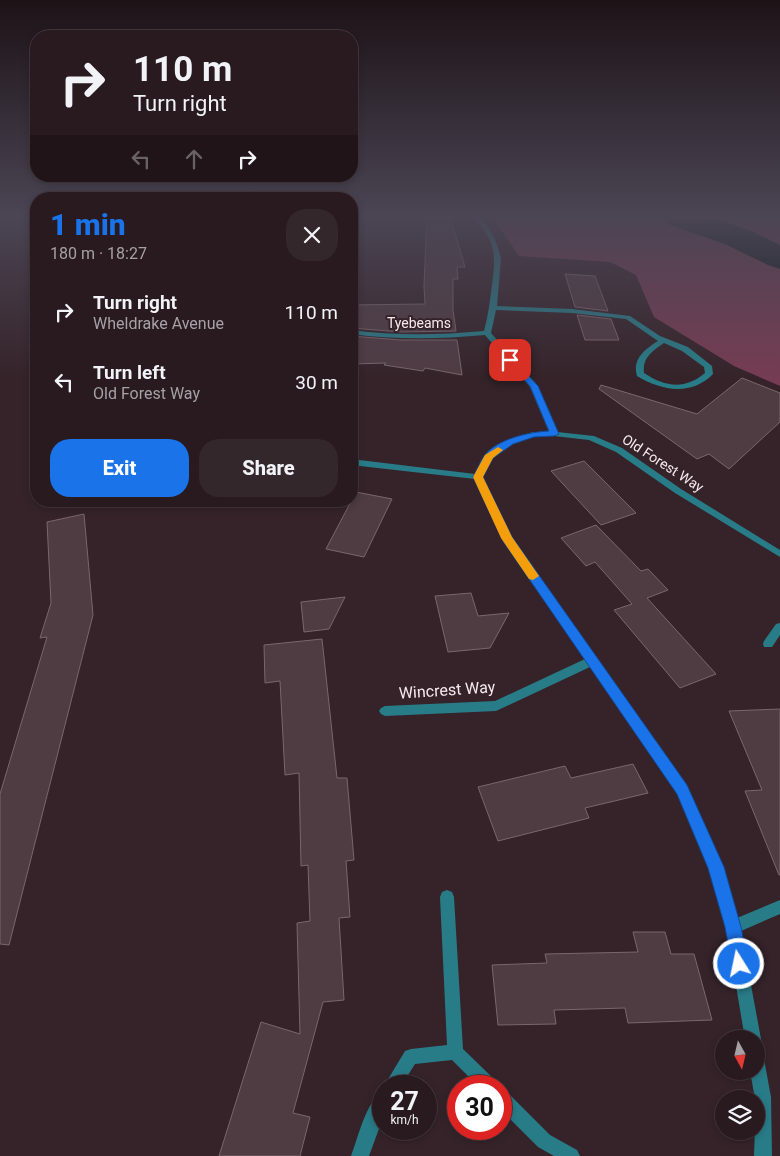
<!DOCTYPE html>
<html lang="en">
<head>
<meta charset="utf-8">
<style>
	body { margin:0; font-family:Roboto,sans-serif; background:#34272c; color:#f1f3f6; height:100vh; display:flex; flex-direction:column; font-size:19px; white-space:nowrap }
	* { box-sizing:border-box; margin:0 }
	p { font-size:16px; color:#a5a1a4 }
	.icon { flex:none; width:28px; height:28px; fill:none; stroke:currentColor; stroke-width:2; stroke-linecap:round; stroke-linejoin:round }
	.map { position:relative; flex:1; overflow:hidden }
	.drawer { position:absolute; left:30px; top:192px; width:328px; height:315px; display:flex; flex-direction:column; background:#281a1f; border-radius:20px; box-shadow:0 2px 8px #0003,0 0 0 1px #44383d }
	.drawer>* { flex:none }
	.hud { position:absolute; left:30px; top:30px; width:328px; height:152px; border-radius:20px; box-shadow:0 2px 8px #0003,0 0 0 1px #44383d; background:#281a1f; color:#f1f3f6; overflow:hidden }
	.needle { width:32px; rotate:172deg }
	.tools { position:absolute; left:715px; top:1030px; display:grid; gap:10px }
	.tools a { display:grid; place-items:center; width:50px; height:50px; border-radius:50%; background:#281a1f; box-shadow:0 2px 8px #0003,0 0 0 1px #44383d; font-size:25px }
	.speed { position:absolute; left:372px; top:1075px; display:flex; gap:10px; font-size:25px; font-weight:700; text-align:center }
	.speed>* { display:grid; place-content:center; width:65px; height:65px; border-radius:50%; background:#281a1f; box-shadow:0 2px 8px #0003,0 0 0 1px #44383d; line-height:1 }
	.speed small { font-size:12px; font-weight:400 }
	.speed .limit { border:8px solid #d22; background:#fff; color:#111 }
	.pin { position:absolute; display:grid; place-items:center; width:42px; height:42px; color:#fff; margin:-21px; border-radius:10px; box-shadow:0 2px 8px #0006 }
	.me { position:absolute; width:55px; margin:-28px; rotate:350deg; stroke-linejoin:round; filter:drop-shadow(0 0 4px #0008) }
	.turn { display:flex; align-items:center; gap:18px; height:105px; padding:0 20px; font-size:22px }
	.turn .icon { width:65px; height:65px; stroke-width:2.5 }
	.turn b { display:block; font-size:35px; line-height:42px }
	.lanes { display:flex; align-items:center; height:48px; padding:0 20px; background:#0003; justify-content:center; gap:25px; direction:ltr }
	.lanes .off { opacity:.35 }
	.round { display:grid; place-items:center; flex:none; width:52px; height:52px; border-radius:20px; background:#34272c }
	.summary { display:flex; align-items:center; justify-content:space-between; height:85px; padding:0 20px }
	h1 { font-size:30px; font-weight:800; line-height:38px; color:#1a73e8 }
	.button { display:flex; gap:10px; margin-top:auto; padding:10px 20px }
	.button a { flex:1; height:58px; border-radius:20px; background:#1a73e8; color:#fff; font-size:20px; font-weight:800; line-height:58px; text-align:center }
	.button a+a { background:#34272c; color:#f1f3f6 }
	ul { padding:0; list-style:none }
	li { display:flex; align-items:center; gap:15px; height:70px; padding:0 20px }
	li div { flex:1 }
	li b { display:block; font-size:19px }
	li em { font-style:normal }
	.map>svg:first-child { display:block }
</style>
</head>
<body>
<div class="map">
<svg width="780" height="1156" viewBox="0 0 780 1156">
	<rect width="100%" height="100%" fill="#352329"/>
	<path fill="#763c53" d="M492,217H780V386L734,366L654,317L636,275L610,262L519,256Z"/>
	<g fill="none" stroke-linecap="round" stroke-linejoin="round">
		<path fill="#08191b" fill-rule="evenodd" d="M662,217H711L749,230L780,245V269L768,265L725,244L667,224Z"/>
	</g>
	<g fill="#4f3b42" stroke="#7b666d">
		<path d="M427,217H450L465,267H457L458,279H453V310L456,331L401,332L351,328V305L425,304L424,286Z"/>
		<path d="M565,274L595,276L608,311L575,307Z"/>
		<path d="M577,315L611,319L619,340H585Z"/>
		<path d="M351,336L401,340H457L462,375L425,368L423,371L384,365L386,363L351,364Z"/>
		<path d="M742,378L780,393V422L729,469L709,454L697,459L599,389L601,385L697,414Z"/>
		<path d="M584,461L636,513L601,525L551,471Z"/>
		<path d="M356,492L392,499L364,557L326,549Z"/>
		<path d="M84,514L93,615L9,945L0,944V794L47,637L40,638L51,603L47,522Z"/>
		<path d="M596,525L641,571L648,569L668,590L647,598L716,674L680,688L614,610L632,604L595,562L586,566L561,538Z"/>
		<path d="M471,593L478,616L509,613L490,648L448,652L435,596Z"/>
		<path d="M345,597L329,629L304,632L301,602Z"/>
		<path d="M322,639L337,778H347L354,860L346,861L350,917L339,918L344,1000L323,1002L293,1113L310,1117L300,1156H219L261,1022L300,1034L297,923L310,921L308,865L301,866L299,773L285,775L280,681L265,683L264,645Z"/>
		<path d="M780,709V875H779L745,791L762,790L729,711Z"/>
		<path d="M633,764L648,793L585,808L589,818L498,841L478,787L565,766L571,778Z"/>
		<path d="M633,932H665L671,954H694L712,1020L628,1023L625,1008L554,1010L556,1024L498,1025L492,965L547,963L545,954L638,952Z"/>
	</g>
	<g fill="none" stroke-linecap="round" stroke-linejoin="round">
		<g fill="#287c88" fill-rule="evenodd">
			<path d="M473,217H480C491,229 498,243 501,259L497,306L572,309L630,316L660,336L688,347L712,366L713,374C692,396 661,391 637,376C632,359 645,349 658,341L626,319L572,313L496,310L491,333L538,386L557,432L594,436L622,448L681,489L780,550V557L675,493L616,452L589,440L554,436H534L513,444L492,459L482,477L511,538L686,786L723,867L737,918L780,900V914L741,931L761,1039L759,1045H756V1039H745L726,927L709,867L677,794L590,667L496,711L385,716L381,714L379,711L381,708L385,706L495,701L585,659L504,541L475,479L351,465V459L475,474L485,455L507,440L533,432H549L530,387L485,335C440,339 396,340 351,334V330C396,336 439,335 484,331C488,316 490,301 492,285C496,254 496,242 473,217ZM664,343L682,351L704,367L705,373C685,390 665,387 644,373C642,358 652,351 664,343Z"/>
			<path d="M780,623V635L772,647H764L763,644L764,641L776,624Z"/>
			<path d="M447,890L452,892L454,897L463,1049L495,1080L497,1086H478L452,1060L415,1064L401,1086H384L405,1051L411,1049L447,1045L440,897L442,892Z"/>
			<path d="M756,1051L762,1053L764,1059L771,1097L772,1156H754L756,1099H755L750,1071H756Z"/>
			<path d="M501,1090L507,1092L550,1135L577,1150L580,1156H554L538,1147L501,1110Z"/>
			<path d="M384,1092V1115L369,1156H351C358,1139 366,1099 384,1092Z"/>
		</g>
	</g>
	<linearGradient id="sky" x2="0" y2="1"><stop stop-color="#1d1317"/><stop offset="0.57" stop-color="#4b4554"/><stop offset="1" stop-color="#4b4554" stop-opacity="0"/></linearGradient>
	<rect width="780" height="379" fill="url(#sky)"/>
	<path fill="#1a73e8" stroke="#114b97" d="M507,358H512L538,386L559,434L554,436L534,437L513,444L493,458L483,477L512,537L687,785L724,867L741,927L748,964L745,970L739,972L733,970L725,927L708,868L677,794L503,541L473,477C477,470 480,462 484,456C497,439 529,432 549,431L530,386L507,361Z"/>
	<path fill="#f59e0b" d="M498,447L503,450L493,458L483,477L512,537L539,576L533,580L529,579L501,538L473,477L485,455Z"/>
	<g text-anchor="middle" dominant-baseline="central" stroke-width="4" stroke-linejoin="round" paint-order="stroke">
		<g font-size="14" fill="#f6eaee" stroke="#352329">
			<text x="419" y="323">Tyebeams</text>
			<text transform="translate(663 463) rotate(33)">Old Forest Way</text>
		</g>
		<g font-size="16" fill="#f6eaee" stroke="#352329">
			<text transform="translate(447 690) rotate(-4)">Wincrest Way</text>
		</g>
	</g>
</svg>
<div class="tools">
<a><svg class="needle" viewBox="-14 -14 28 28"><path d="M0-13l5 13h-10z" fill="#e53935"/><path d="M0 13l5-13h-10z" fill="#a5a1a4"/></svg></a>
<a><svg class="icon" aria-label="layers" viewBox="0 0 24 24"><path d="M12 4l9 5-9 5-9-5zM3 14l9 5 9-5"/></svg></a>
</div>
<div class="speed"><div>27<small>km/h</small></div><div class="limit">30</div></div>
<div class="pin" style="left:510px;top:360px;background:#d93025"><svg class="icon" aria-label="arrive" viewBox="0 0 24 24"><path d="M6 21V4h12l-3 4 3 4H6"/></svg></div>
<svg class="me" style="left:739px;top:964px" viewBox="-20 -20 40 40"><circle r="17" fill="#1a73e8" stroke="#fff" stroke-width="3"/><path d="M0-11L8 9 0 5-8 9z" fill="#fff"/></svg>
<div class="hud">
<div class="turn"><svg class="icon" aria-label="right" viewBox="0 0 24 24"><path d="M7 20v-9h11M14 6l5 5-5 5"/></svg><div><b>110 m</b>Turn right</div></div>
<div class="lanes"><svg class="icon off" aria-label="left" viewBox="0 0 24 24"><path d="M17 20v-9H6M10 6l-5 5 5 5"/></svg><svg class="icon off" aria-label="ahead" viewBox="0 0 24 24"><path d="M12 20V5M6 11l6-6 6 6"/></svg><svg class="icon" aria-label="right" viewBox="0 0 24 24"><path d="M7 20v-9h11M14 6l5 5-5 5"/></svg></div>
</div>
<section class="drawer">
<div class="summary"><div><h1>1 min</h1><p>180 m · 18:27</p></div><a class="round"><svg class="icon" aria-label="close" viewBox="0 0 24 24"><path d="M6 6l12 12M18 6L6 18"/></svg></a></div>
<ul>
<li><svg class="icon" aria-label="right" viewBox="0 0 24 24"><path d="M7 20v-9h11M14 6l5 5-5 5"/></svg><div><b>Turn right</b><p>Wheldrake Avenue</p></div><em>110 m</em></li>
<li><svg class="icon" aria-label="left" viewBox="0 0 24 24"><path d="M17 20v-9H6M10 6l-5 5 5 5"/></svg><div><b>Turn left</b><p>Old Forest Way</p></div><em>30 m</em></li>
</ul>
<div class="button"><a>Exit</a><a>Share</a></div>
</section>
</div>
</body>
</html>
